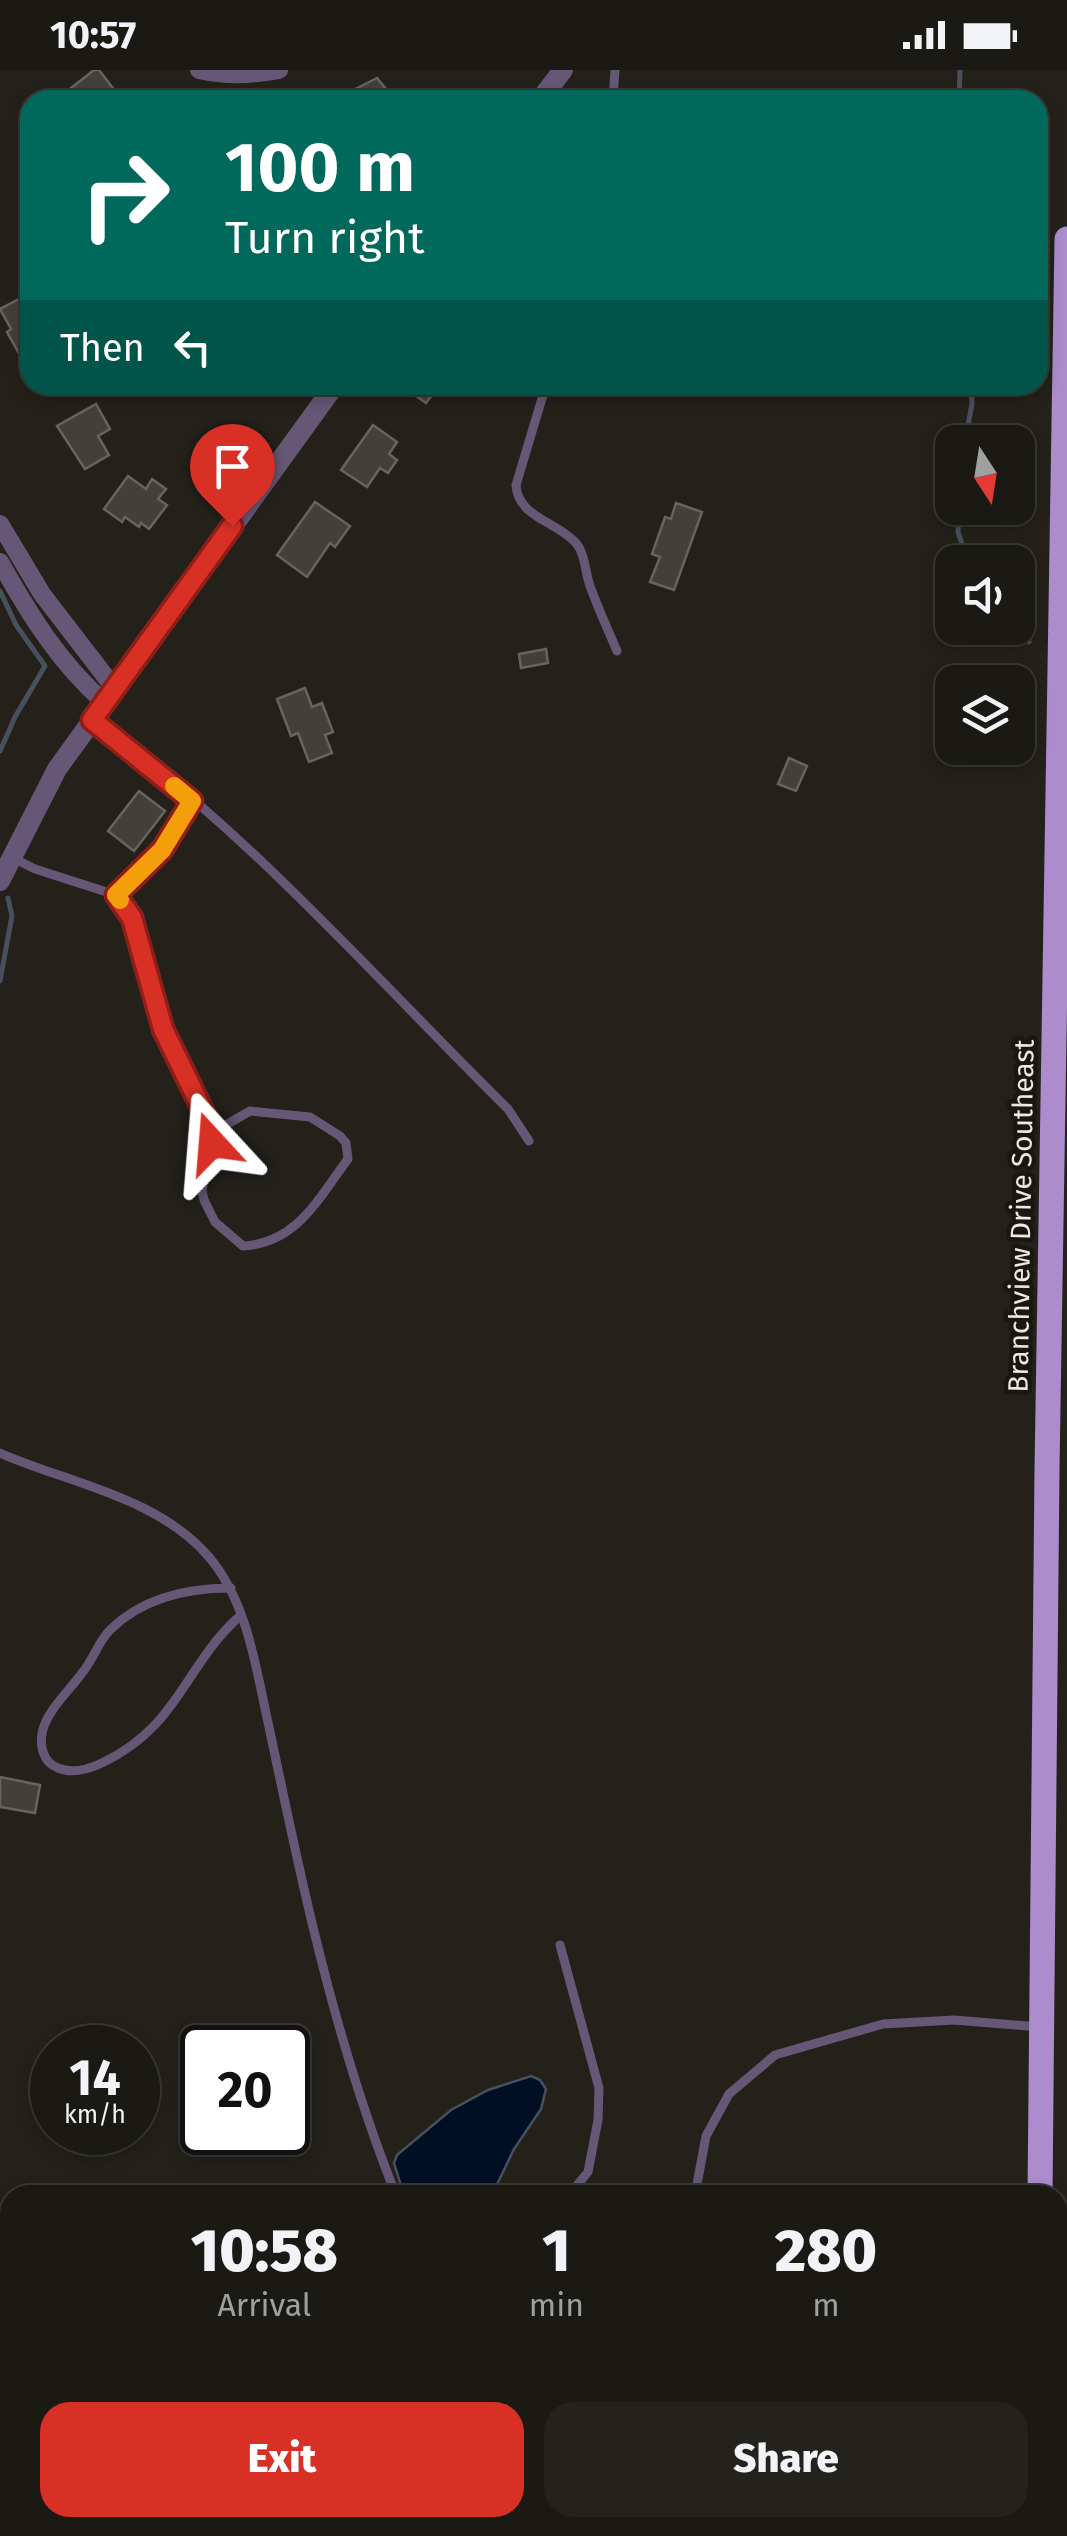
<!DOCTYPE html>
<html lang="en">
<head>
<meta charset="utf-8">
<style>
	body { margin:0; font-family:"Fira Sans",sans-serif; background:#23221d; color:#f1f3f6; height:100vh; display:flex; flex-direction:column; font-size:38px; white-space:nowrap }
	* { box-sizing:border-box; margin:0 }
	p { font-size:32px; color:#9fa0a0 }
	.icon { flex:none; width:55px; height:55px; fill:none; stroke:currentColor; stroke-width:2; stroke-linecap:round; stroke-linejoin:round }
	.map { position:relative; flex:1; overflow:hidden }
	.sheet { position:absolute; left:0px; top:2115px; width:1068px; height:352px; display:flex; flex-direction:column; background:#1a1914; border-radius:30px 30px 0 0; box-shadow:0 5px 15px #0003,0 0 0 2px #383834 }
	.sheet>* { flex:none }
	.top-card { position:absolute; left:20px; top:20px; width:1028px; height:305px; border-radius:30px; box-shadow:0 5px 15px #0003,0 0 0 2px #383834; background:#00695c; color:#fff; overflow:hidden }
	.needle { width:65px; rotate:168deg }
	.fabs { position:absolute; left:935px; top:355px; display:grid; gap:20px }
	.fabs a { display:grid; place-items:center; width:100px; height:100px; border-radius:20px; background:#1a1914; box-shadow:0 5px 15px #0003,0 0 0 2px #383834; font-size:50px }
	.speed { position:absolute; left:30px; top:1955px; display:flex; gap:20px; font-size:50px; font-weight:700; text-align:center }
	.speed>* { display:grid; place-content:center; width:130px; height:130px; border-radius:50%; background:#1a1914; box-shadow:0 5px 15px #0003,0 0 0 2px #383834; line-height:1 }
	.speed small { font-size:25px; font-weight:400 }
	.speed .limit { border:5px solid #111; border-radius:15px; background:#fff; color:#111 }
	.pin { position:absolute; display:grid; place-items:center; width:85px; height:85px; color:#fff; margin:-102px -42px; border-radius:50% 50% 50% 0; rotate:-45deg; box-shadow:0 0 10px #0007 }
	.pin .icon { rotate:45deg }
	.me { position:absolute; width:110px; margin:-55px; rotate:341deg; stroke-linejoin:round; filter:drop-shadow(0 0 8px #0008) }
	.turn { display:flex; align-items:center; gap:35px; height:210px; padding:0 40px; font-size:45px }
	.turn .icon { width:130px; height:130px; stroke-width:2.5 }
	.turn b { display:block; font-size:70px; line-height:85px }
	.then { display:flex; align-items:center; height:95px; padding:0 40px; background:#0003; gap:20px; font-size:38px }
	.eta { display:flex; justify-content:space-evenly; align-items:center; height:170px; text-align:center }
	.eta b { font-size:60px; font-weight:800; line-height:70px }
	.cta { display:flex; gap:20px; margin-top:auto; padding:20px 40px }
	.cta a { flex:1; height:115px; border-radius:30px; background:#d93025; color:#fff; font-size:40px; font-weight:800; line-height:115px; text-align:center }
	.cta a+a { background:#23221d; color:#f1f3f6 }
	.status { display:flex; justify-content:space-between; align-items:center; height:70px; padding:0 50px; background:#1a1914; direction:ltr }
	.status svg { height:28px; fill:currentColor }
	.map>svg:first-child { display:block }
</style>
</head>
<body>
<div class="status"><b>10:57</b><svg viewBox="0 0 49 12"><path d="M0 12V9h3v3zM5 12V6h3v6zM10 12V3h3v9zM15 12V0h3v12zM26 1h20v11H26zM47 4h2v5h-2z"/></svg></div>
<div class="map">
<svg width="1067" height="2466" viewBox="0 0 1067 2466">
	<rect width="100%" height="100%" fill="#23211a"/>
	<path fill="#000f24" stroke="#47515e" stroke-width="2.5" d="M531,2006L540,2010L546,2019L541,2039L514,2079L492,2125H404L394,2093L397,2085L451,2040L488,2020Z"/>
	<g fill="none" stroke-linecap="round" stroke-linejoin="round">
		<g stroke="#47515e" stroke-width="5">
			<path d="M959,30L960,0"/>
			<path d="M965,372L972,334L971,315"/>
			<path d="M959,438L958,462L968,492"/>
			<path d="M0,521L16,555L45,596L15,647L0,681"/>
			<path d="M1017,558L1029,572"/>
			<path d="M0,911L12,846L8,828"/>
			<path d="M971,2458L973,2466"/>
			<path d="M288,2466L294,2458"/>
		</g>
	</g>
	<g fill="#434039" stroke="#67645d" stroke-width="2.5">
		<path d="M94,0H99L122,30H80L71,18Z"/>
		<path d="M377,8L395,30H334Z"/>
		<path d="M19,229L30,250V303L7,262L11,259L0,239Z"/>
		<path d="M401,315H439L426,333Z"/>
		<path d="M96,334L110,359L98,366L109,385L85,399L57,356Z"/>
		<path d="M373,355L397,372L389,384L397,390L388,403L380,398L367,417L341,400Z"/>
		<path d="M128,406L146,419L152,409L166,419L158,429L167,435L149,459L141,453L139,457L125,447L122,452L104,439Z"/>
		<path d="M315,432L350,456L335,477L330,473L307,507L277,485Z"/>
		<path d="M676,433L702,442L674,520L650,512L660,487L652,484L665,447L671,449Z"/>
		<path d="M546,579L548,593L521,598L519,584Z"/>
		<path d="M305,618L312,637L322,633L333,662L325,665L332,683L309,692L298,663L291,666L277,629Z"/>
		<path d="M789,688L807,696L796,721L778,714Z"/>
		<path d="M139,721L165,741L134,781L108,761Z"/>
		<path d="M0,1707L40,1715L35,1743L0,1737Z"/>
	</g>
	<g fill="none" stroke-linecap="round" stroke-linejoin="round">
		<g stroke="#665776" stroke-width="9">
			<path d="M613,30L615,0"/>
			<path d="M546,315L516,415C518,447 555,451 575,472C585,482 585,502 590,516C598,538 608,560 617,581"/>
			<path d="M95,652C248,761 374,907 508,1039L529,1071"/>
			<path d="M13,788L35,799L116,825L123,834L132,848L163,959L212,1063L202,1121L204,1130L215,1152L243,1176C297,1173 318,1129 348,1089L346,1073L340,1066L310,1047L250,1041L212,1063"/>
			<path d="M116,825L161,780L192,731"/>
			<path d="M0,1383C68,1413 158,1427 209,1487C248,1533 256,1599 269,1657C283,1723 297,1791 313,1857C335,1948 361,2038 396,2125"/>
			<path d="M231,1518C188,1518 143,1528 111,1559C99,1570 93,1590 82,1603C69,1621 49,1639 43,1659C39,1674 42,1692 58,1698C72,1704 89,1699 102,1693C180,1656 184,1595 241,1545"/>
			<path d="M560,1875L599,2018L598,2050L588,2102L569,2125"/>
			<path d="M695,2125L706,2066L729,2024L775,1985L883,1954L954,1950L1039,1957"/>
		</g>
		<g stroke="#665776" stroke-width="18">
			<path d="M199,0C225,6 253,5 279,0"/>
			<path d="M0,454L42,524L115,619"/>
			<path d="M0,492C29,544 60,594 105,633"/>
		</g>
		<g stroke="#665776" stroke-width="20">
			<path d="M540,30L563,0"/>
			<path d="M0,811L57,699L335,315"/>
		</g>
		<g stroke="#ac8ccc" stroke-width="25">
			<path d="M1040,2125L1047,1399L1067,169"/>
			<path d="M1058,2344L1067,2391"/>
		</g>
	</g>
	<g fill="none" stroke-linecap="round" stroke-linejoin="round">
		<g stroke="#8d1f18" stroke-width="25">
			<path id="route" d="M212,1073L208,1051L163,959L132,848L116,825L162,780L192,731L92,650L232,456"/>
		</g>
		<use href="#route" stroke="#d93025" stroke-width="18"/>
		<path stroke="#f59e0b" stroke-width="18" d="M120,830L116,825L162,780L192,731L174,716"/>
	</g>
	<g text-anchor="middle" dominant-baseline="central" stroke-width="9" stroke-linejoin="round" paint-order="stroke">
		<g font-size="28" fill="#eceae6" stroke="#1a1711">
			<text transform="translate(1021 1146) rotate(-89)">Branchview Drive Southeast</text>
		</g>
	</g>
</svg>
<div class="fabs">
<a><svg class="needle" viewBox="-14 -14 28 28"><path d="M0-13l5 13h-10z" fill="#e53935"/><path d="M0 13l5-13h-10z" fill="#9fa0a0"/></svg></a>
<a><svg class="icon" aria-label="sound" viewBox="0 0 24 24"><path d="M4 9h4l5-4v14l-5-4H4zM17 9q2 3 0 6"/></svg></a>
<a><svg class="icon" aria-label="layers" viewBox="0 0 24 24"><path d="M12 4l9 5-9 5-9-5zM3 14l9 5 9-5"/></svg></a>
</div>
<div class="speed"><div>14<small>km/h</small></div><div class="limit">20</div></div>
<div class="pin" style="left:232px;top:456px;background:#d93025"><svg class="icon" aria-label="arrive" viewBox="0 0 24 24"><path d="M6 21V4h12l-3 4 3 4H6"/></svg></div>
<svg class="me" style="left:212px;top:1073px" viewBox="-20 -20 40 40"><path d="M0-17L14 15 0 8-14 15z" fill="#d93025" stroke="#fff" stroke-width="4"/></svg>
<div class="top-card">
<div class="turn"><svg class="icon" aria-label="right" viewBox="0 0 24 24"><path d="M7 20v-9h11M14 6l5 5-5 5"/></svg><div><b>100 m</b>Turn right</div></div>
<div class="then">Then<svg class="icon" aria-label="left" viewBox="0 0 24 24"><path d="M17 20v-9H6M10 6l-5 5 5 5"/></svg></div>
</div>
<section class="sheet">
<div class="eta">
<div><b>10:58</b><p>Arrival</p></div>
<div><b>1</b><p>min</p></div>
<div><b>280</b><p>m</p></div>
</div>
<div class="cta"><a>Exit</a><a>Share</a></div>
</section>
</div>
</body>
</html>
